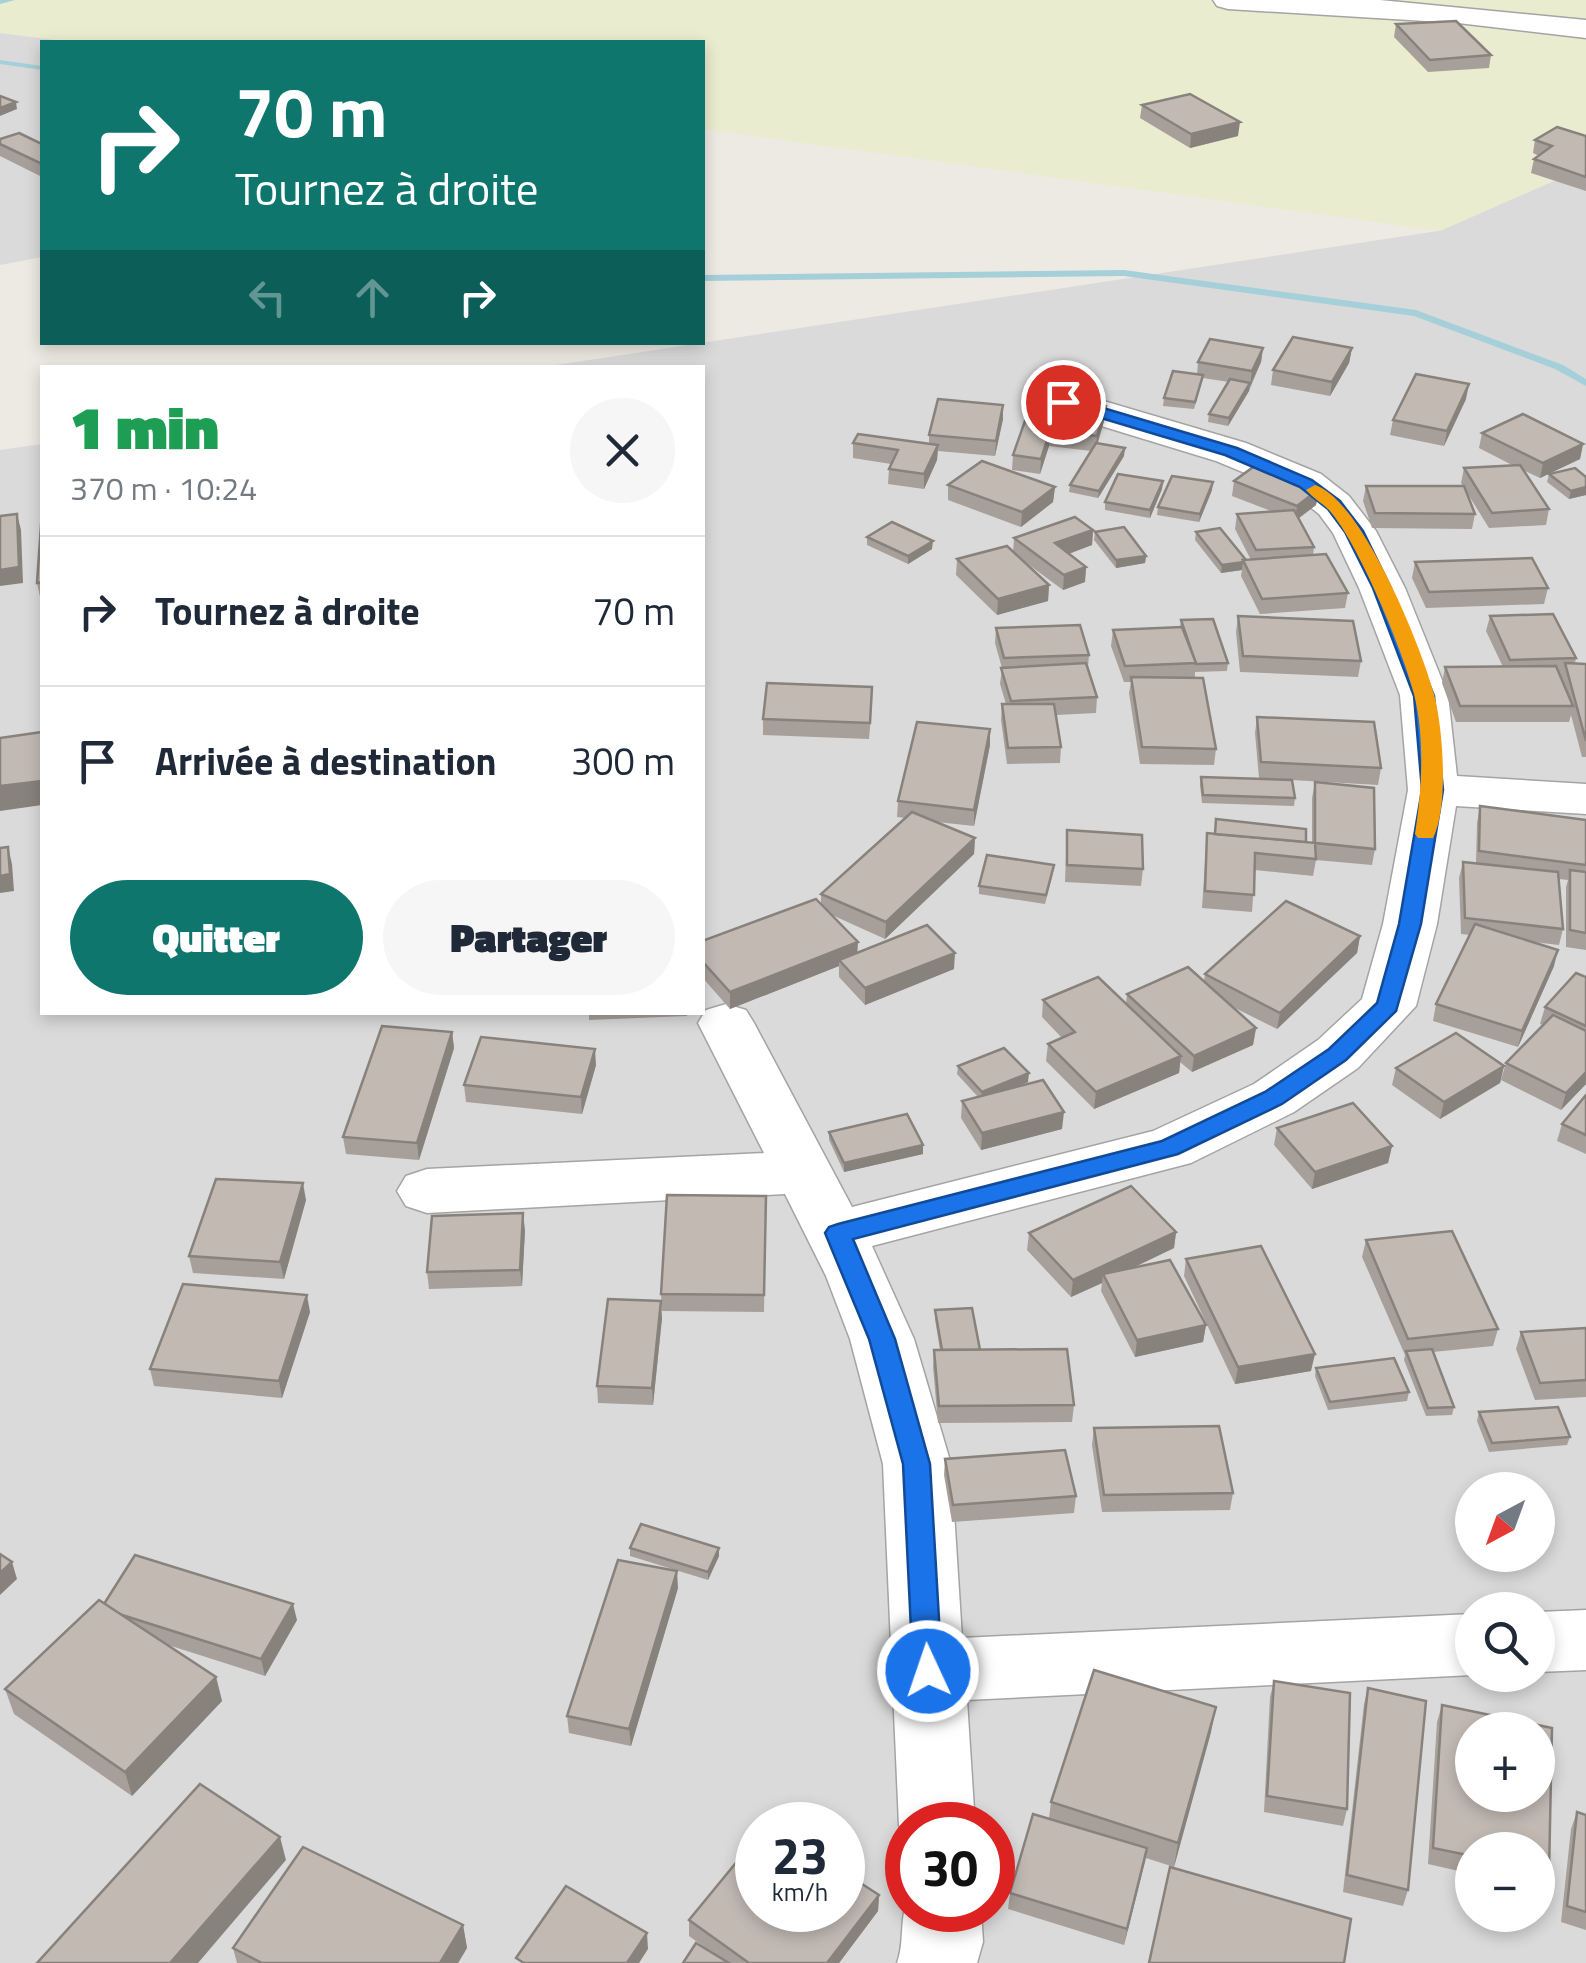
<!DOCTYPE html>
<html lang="fr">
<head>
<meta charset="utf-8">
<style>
	body { margin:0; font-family:"Titillium Web",sans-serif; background:#f6f6f7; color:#1f2937; height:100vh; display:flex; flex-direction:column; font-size:38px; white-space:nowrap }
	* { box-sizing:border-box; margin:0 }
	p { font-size:32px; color:#747a83 }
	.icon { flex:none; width:55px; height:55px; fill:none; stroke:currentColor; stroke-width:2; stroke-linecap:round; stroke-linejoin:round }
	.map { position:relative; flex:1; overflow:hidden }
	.side { position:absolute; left:40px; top:365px; width:665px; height:650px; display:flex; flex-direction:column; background:#fff; border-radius:0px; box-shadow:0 5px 15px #0003 }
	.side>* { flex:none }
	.hud { position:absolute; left:40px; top:40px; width:665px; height:305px; border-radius:0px; box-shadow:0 5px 15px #0003; background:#0f766e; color:#fff; overflow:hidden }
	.needle { width:65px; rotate:221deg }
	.controls { position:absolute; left:1455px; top:1472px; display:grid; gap:20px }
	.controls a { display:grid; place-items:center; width:100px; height:100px; border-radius:50%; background:#fff; box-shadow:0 5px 15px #0003; font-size:50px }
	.speed { position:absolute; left:735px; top:1802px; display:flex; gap:20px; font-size:50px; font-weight:700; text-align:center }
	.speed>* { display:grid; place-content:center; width:130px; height:130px; border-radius:50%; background:#fff; box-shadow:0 5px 15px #0003; line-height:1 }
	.speed small { font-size:25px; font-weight:400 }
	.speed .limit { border:15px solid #d22; background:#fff; color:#111 }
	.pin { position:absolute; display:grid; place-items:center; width:85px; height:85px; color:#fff; margin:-42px; border:5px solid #fff; border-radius:50%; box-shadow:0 2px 10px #0007 }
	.me { position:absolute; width:110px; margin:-55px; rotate:357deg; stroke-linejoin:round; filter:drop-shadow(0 0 8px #0008) }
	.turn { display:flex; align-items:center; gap:35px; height:210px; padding:0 30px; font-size:45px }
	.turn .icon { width:130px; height:130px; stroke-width:2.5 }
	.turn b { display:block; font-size:70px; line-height:85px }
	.lanes { display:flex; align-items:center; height:95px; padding:0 30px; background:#0003; justify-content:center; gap:50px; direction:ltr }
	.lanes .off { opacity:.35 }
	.round { display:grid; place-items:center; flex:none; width:105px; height:105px; border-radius:52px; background:#f6f6f7 }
	.head { display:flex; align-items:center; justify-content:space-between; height:170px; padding:0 30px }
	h1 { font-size:60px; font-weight:800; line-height:75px; color:#1e9e55 }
	.primary-button { display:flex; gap:20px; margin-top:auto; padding:20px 30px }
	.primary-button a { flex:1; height:115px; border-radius:60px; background:#0f766e; color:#fff; font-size:40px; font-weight:800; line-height:115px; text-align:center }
	.primary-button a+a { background:#f6f6f7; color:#1f2937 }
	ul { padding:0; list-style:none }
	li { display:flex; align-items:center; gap:30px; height:150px; padding:0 30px; border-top:2px solid #e0e1e3 }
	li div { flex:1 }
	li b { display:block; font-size:38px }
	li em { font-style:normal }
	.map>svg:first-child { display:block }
</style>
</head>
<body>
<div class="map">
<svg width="1586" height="1963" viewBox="0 0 1586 1963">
	<rect width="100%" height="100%" fill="#edeae3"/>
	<g fill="#dbdada" fill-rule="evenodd">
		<path d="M1586,0V1963H0V450L42,444V1012H702V368L543,367L1438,231ZM1472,1490H1538V1555H1472ZM1472,1610H1538V1675H1472ZM1472,1730H1538V1795H1472ZM758,1825H842V1910H758ZM908,1825H992V1910H908ZM1472,1850H1538V1915H1472Z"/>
		<path d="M0,26L62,42H42V257L0,265Z"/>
	</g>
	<path fill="#eaeccf" d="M0,0H1586V167L1440,231L703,129L702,42H71L0,33Z"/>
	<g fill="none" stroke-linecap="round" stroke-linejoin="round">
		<g fill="#a5cfd9" fill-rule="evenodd">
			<path d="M0,0H15L0,4Z"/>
			<path d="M0,60L42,66V70L0,64Z"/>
			<path d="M1124,270L1416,310L1563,365L1586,379V386L1555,369L1414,316L1124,276L702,281V275Z"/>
		</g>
		<g stroke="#a4a4a4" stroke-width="3">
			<g id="minor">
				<path d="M1213,0H1380L1586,20V38L1458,23L1228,9L1217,6Z"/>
				<path d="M1063,389L1246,443L1321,474L1349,496L1376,531L1405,588L1448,695L1457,776L1586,784V814L1456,806L1437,924L1416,1006L1358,1068L1294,1112L1191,1163L872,1246L914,1339L951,1464L962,1638L1472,1614L1473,1675L967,1700L975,1825H908V1844L899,1825L883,1464L850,1339L826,1276L785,1194L427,1213L406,1206L397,1191L406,1176L427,1169L764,1153L698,1023L706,1010L726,1004L746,1010L754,1023L852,1207L1153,1131L1254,1084L1318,1040L1362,999L1383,924L1408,790L1400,695L1359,588L1333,533L1319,514L1291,492L1216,461L1049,410L1043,401L1049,392Z"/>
				<path d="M1586,1610V1670L1538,1672V1612Z"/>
				<path d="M908,1900V1910H981L983,1942L977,1963H897C905,1942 899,1919 908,1900Z"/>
			</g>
		</g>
		<use href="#minor" fill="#fff" fill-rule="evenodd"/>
	</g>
	<g fill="#a79f9a" fill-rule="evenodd">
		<path d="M1396,24L1491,55L1489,68L1428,72L1394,37Z"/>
		<path d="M1142,105L1238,136L1190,148L1140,118Z"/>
		<path d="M1586,136V191L1531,173L1534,159L1539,156L1533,153L1535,140Z"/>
		<path d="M0,139L42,144V177L0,156Z"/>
		<path d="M1263,348L1261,362L1249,391L1228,426L1208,422L1209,414L1229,382L1203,378L1194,409L1163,406L1164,398L1197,374L1198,362Z"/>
		<path d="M1352,348L1349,363L1330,396L1271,385L1273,370Z"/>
		<path d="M1033,398L1104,421L1098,443L1124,456L1098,498L1069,492L1070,485L1091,451L1049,446L1040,474L1012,470L1013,455Z"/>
		<path d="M1466,399L1444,446L1390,435L1393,420Z"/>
		<path d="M1003,419L995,456L938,451L937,460L924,489L888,484L889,469L891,464L853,458V443L929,444V435Z"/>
		<path d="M1482,433L1583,444L1580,459L1540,478L1523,470L1549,509L1546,525L1489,528L1466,491L1475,514L1472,529L1372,528L1363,501L1366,486H1463L1461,483L1464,468L1514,466L1479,448Z"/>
		<path d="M1549,474L1586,477V495L1569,499L1547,482Z"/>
		<path d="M1163,481L1162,489L1150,518L1105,510V502Z"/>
		<path d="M1234,481L1319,489L1316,505L1299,518L1314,547L1313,555L1348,593L1345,608L1260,614L1241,576L1242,570L1221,573L1195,540L1196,532L1246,560H1251L1235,529L1237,514L1271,511L1232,496Z"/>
		<path d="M948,485L1055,487L1053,502L1021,527L948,500Z"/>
		<path d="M1212,490L1199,522L1157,515L1158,507Z"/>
		<path d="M42,511V606L37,583Z"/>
		<path d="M1093,530L1092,545L1069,554L1086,567L1085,582L1063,590L1021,559L1049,585L1048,601L997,615L956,575L957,559L1013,552L1014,538Z"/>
		<path d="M1095,532L1146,556L1145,563L1116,568L1094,540Z"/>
		<path d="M867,537L932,549L908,564L867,545Z"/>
		<path d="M1415,562L1548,588L1544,604L1426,608L1412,578Z"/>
		<path d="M1238,616L1361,661L1358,677L1240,672L1236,632Z"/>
		<path d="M1490,616L1576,658L1575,663L1586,664V757H1582L1571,715L1569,722H1456L1442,683L1445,667H1503L1486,631Z"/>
		<path d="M1181,620L1228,663L1227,671L1195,672V678L1216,749L1214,765L1140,764L1129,693L1131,682H1124L1111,646L1113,630L1180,627Z"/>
		<path d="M996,628L1089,655L1088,667L1097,697L1096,713L1056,715L1061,747L1060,763L1007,764L1001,720L1002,704H1006L1000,684L1002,668L995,643Z"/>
		<path d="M872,703L869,739L763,735V719Z"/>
		<path d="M1257,717L1381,768L1378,785L1259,778L1255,733Z"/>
		<path d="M990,745L974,826L937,822L975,838L974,854L885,939L832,915L857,953L954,969L865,1005L839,977V966L730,1009L702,977V941L821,904V894L905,818L897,817L898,801Z"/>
		<path d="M1201,777L1295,798L1294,806L1202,803L1200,785Z"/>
		<path d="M1315,782L1375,849L1372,865L1316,860L1313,876L1255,870L1252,912L1202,908L1207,833L1214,834L1216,819L1312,843V798Z"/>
		<path d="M1480,806L1586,820V950L1566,947V887L1568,880L1559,879L1563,929L1559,945L1534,942L1554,966L1518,1047L1433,1021L1436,1004L1470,935L1461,934L1459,878L1463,862L1476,863L1477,823Z"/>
		<path d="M1067,830L1143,869L1141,886L1065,882Z"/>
		<path d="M1053,873L1045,904L979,894V886Z"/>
		<path d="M1360,936L1357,953L1277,1029L1231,1006L1256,1028L1253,1045L1192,1072L1180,1062L1179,1073L1094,1109L1046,1061L1048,1044L1062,1038L1042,1017L1043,1000L1126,1003L1127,994L1204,981L1205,974Z"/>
		<path d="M1586,977V1084L1561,1110L1501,1080L1506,1063L1543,1025L1540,1024L1545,1007Z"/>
		<path d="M589,1012H687V1016L589,1020Z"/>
		<path d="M452,1032L454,1048L419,1160L346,1154L343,1137Z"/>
		<path d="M596,1065L582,1114L466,1102L464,1085Z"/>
		<path d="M958,1066L1028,1082L1014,1088L1062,1129L981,1150L961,1118L962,1101L978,1097L957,1074Z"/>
		<path d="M1504,1066L1500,1083L1440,1119L1392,1085L1396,1068Z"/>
		<path d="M1586,1095V1154L1557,1141L1562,1124Z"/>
		<path d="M1277,1128L1392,1146L1388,1163L1312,1189L1274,1145Z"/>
		<path d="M829,1132L923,1154L844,1172L829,1140Z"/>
		<path d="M766,1196L764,1312L662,1311L661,1294Z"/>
		<path d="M306,1200L284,1279L193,1273L189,1256Z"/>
		<path d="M525,1230L522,1286L429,1289L427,1272Z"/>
		<path d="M1176,1232L1174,1248L1135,1267L1206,1325L1203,1342L1135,1357L1101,1291L1102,1283L1071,1297L1027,1250L1029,1233Z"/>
		<path d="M1366,1240L1498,1329L1493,1346L1433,1352L1454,1407L1452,1415L1426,1416L1404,1360L1405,1355L1362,1257Z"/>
		<path d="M1186,1259L1311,1371L1235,1384L1184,1276Z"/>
		<path d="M935,1310L980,1350L1074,1405L1072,1422L938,1423L933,1367L934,1350H940L935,1319Z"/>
		<path d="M310,1312L282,1398L154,1386L150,1369Z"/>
		<path d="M662,1318L653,1405L598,1403L597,1386Z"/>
		<path d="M1586,1328V1397L1535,1400L1516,1349L1521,1332Z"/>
		<path d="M1316,1368L1409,1392L1407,1401L1328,1410L1315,1376Z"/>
		<path d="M1479,1412L1570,1437L1567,1445L1489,1452L1477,1421Z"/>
		<path d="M1094,1428L1233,1493L1230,1510L1102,1512L1092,1445Z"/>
		<path d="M945,1459L1076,1496L1074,1513L952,1522L944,1475Z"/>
		<path d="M630,1548L719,1556L708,1580L630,1556Z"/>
		<path d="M678,1588L631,1746L569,1733L567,1716Z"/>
		<path d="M104,1604L297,1620L265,1676L165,1644L216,1677L222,1701L132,1796L14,1714L5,1689Z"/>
		<path d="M1274,1681L1347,1809L1343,1826L1264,1812L1270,1697Z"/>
		<path d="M1368,1688L1408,1890L1403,1906L1343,1892L1364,1704Z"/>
		<path d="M1442,1705L1552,1728L1549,1873L1543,1889L1538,1888V1850H1472V1874L1428,1864L1437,1722ZM1472,1730H1538V1795H1472Z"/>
		<path d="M1211,1732L1174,1867L1146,1858L1124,1945L1008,1909L1010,1893L1049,1818L1051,1802Z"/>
		<path d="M1577,1812L1586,1815V1930L1561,1922L1571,1829Z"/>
		<path d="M879,1895L878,1911L839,1963H683L718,1957L689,1936V1920Z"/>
		<path d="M463,1925L467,1948L458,1963H237L233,1948Z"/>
	</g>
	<g fill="#88827d">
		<path d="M16,102L17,109L0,116V108Z"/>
		<path d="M1240,122L1238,136L1190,148L1191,134Z"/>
		<path d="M1263,348L1261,362L1250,386L1252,371Z"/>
		<path d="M1352,348L1349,363L1330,396L1332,382Z"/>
		<path d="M1250,383L1249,391L1228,426L1229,418Z"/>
		<path d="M1469,384L1466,399L1444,446L1447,431Z"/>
		<path d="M1003,405V419L995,456L996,441Z"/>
		<path d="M1106,406L1104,421L1095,451L1097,436Z"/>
		<path d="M1050,431L1049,446L1040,474L1041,459Z"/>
		<path d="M1583,444L1580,459L1540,478L1543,463Z"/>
		<path d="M938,445L937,460L924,489V474Z"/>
		<path d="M1125,448L1124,456L1098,498L1099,491Z"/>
		<path d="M1163,481L1162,489L1150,518V510Z"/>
		<path d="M1213,482L1212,490L1199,522L1200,514Z"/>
		<path d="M1055,487L1053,502L1021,527L1022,512Z"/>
		<path d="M1586,487V495L1569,499L1571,491Z"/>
		<path d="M1319,489L1316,505L1295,521L1297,506Z"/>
		<path d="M17,514L21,530L23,583L0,586V570Z"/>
		<path d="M1093,530L1092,545L1054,559L1055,543Z"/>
		<path d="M933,541L932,549L908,564V556Z"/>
		<path d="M1146,556L1145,563L1116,568V560Z"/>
		<path d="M1243,562L1242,570L1221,573L1222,565Z"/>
		<path d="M1086,567L1085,582L1063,590L1064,575Z"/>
		<path d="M1049,585L1048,601L997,615L998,599Z"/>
		<path d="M990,729V745L974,826V810Z"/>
		<path d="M42,781V805L0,811V786Z"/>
		<path d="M975,838L974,854L885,939L886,922Z"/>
		<path d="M8,847L12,864L14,891L0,893V876Z"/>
		<path d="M1360,936L1357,953L1277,1029L1280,1013Z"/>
		<path d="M858,942L857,959L839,960V966L730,1009V992Z"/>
		<path d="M1558,950L1554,966L1518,1047L1522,1031Z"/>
		<path d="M955,953L954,969L865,1005V988Z"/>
		<path d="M1256,1028L1253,1045L1192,1072L1194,1056Z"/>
		<path d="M452,1032L454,1048L419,1160L417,1143Z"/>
		<path d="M595,1049L596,1065L582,1114L581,1097Z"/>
		<path d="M1181,1056L1179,1073L1094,1109L1096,1092Z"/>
		<path d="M1504,1066L1500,1083L1440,1119L1444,1102Z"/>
		<path d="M1586,1072V1084L1561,1110L1566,1093Z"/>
		<path d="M1029,1073L1028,1082L981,1101L982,1092Z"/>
		<path d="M1064,1112L1062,1129L981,1150L982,1133Z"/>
		<path d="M923,1145V1154L844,1172V1163Z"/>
		<path d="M1392,1146L1388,1163L1312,1189L1315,1172Z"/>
		<path d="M303,1183L306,1200L284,1279L280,1262Z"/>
		<path d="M523,1213L525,1230L522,1286L520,1270Z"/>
		<path d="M1176,1232L1174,1248L1107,1280L1103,1274L1102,1283L1071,1297L1073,1280Z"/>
		<path d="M307,1295L310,1312L282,1398L279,1381Z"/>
		<path d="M661,1301L662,1318L653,1405L652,1388Z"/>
		<path d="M1206,1325L1203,1342L1135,1357L1137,1340Z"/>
		<path d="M1315,1354L1311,1371L1235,1384L1238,1367Z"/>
		<path d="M719,1548V1556L708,1580V1572Z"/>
		<path d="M12,1562L17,1579L0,1595V1573Z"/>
		<path d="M677,1571L678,1588L631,1746L629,1729Z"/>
		<path d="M293,1604L297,1620L265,1676L261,1659Z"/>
		<path d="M216,1677L222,1701L132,1796L125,1772Z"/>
		<path d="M1216,1707L1211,1732L1174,1867L1178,1843Z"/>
		<path d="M280,1837L286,1860L198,1963H170Z"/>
		<path d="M1147,1848L1144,1864L1124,1945L1127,1929Z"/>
		<path d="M879,1895L878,1911L839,1963H827Z"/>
		<path d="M463,1925L467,1948L458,1963H440Z"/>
		<path d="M647,1933L648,1949L639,1963H627Z"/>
	</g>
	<g fill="#c2b9b3" stroke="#88827d" stroke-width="2.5" fill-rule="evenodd">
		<path d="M1456,21L1491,55L1430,60L1396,24Z"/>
		<path d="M1190,94L1240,122L1191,134L1142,105Z"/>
		<path d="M0,96L16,102L0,108Z"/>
		<path d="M1557,127L1586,136V177L1534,159L1552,146L1535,140Z"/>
		<path d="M19,133L42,144V164L0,144V139Z"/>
		<path d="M1293,337L1352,348L1332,382L1273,370Z"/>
		<path d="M1210,339L1263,348L1252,371L1198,362Z"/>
		<path d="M1173,371L1203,375L1195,402L1164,398Z"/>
		<path d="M1416,374L1469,384L1447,431L1393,420Z"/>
		<path d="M1230,379L1250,383L1229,418L1209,414Z"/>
		<path d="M1033,398L1106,406L1097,436L1050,431L1041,459L1013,455Z"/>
		<path d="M938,399L1003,405L996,441L929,435Z"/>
		<path d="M1523,414L1583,444L1543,463L1482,433Z"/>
		<path d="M858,434L938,445L924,474L889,469L898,450L853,443Z"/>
		<path d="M1096,443L1125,448L1099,491L1070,485Z"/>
		<path d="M982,461L1055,487L1022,512L948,485Z"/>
		<path d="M1256,465L1319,489L1297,506L1234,481Z"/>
		<path d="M1520,465L1549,509L1492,513L1464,468Z"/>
		<path d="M1575,468L1586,477V487L1571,491L1549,474Z"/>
		<path d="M1118,474L1163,481L1150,510L1105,502Z"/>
		<path d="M1172,476L1213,482L1200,514L1158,507Z"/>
		<path d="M1366,486H1464L1475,514L1375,513Z"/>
		<path d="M1294,510L1314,547L1256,550L1237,514Z"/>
		<path d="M42,511V582L37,583Z"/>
		<path d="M17,514L19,567L0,570V516Z"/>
		<path d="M1075,517L1093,530L1055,543L1086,567L1064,575L1014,538Z"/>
		<path d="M892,522L933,541L908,556L867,537Z"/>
		<path d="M1124,527L1146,556L1116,560L1095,532Z"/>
		<path d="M1220,528L1246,560H1243L1244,562L1222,565L1196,532Z"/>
		<path d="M1007,546L1049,585L998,599L957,559Z"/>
		<path d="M1326,554L1348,593L1262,599L1243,560Z"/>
		<path d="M1532,558L1548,588L1429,592L1415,562Z"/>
		<path d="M1553,614L1576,658L1510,660L1490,616Z"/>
		<path d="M1238,616L1353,621L1361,661L1243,656Z"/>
		<path d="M1213,619L1228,663L1196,664L1181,620Z"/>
		<path d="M1080,625L1089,655L1004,658L996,628Z"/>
		<path d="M1182,627L1196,663L1125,666L1113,630Z"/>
		<path d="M1086,663L1097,697L1011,701L1001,668Z"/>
		<path d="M1565,663L1586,664V741Z"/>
		<path d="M1556,666L1573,706H1460L1445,667Z"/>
		<path d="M1131,677L1203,678L1216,749L1142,747Z"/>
		<path d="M767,683L872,687L870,723L763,719Z"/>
		<path d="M1002,704H1054L1061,747L1008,748Z"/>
		<path d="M1257,717L1374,722L1381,768L1261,762Z"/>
		<path d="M917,722L990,729L974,810L898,801Z"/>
		<path d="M42,732V781L0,786V738Z"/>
		<path d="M1201,777L1292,780L1295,798L1203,795Z"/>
		<path d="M1315,782L1374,788L1375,849L1315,843L1316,859L1255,853L1254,895L1205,891L1207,833L1315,843Z"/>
		<path d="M1480,806L1586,820V865L1479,851Z"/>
		<path d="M912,812L975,838L886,922L821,894Z"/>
		<path d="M1216,819L1306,829V842L1215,834Z"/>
		<path d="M1067,830L1142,835L1143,869L1067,865Z"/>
		<path d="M8,847L10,874L0,876V848Z"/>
		<path d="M987,855L1054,865L1046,895L979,886Z"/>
		<path d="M1463,862L1558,872L1563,929L1465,918Z"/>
		<path d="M1570,870L1586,872V933L1570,930Z"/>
		<path d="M816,899L858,942L730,992L702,961V941Z"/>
		<path d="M1286,901L1360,936L1280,1013L1205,974Z"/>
		<path d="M1475,924L1558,950L1522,1031L1436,1004Z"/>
		<path d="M927,925L955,953L865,988L839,960Z"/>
		<path d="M1188,967L1256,1028L1194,1056L1127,994Z"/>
		<path d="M1576,973L1586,977V1026L1545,1007Z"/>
		<path d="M1098,977L1181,1056L1096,1092L1048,1044L1075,1032L1043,1000Z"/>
		<path d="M1553,1015L1586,1031V1072L1566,1093L1506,1063Z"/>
		<path d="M382,1026L452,1032L417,1143L343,1137Z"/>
		<path d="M1456,1033L1504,1066L1444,1102L1396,1068Z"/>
		<path d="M481,1037L595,1049L581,1097L464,1085Z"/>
		<path d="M1004,1048L1029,1073L982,1092L958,1066Z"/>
		<path d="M1043,1080L1064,1112L982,1133L962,1101Z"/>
		<path d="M1586,1095V1135L1562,1124Z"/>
		<path d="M1353,1103L1392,1146L1315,1172L1277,1128Z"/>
		<path d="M907,1114L923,1145L844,1163L829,1132Z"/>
		<path d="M216,1179L303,1183L280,1262L189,1256Z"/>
		<path d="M1131,1186L1176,1232L1073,1280L1029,1233Z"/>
		<path d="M667,1195L766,1196L764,1295L661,1294Z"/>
		<path d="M523,1213L520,1270L427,1272L432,1216Z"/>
		<path d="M1452,1231L1498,1329L1408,1339L1366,1240Z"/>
		<path d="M1261,1246L1315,1354L1238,1367L1186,1259Z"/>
		<path d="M1170,1260L1206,1325L1137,1340L1103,1274Z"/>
		<path d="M183,1284L307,1295L279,1381L150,1369Z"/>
		<path d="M608,1299L661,1301L652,1388L597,1386Z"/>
		<path d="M972,1308L980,1350H942L935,1310Z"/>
		<path d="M1586,1328V1380L1540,1383L1521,1332Z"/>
		<path d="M1067,1349L1074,1405L939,1406L934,1350Z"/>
		<path d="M1432,1349L1454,1407L1428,1408L1406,1351Z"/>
		<path d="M1394,1358L1409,1392L1330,1402L1316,1368Z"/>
		<path d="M1558,1407L1570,1437L1492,1443L1479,1412Z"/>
		<path d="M1219,1426L1233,1493L1104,1495L1094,1428Z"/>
		<path d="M1065,1450L1076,1496L953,1505L945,1459Z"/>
		<path d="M641,1524L719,1548L708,1572L630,1548Z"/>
		<path d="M0,1554L12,1562L0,1573Z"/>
		<path d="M135,1555L293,1604L261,1659L119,1614L104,1604Z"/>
		<path d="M618,1560L677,1571L629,1729L567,1716Z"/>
		<path d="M99,1600L216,1677L125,1772L5,1689Z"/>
		<path d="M1094,1670L1216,1707L1178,1843L1051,1802Z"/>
		<path d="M1274,1681L1350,1693L1347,1809L1267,1796Z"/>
		<path d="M1368,1688L1426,1701L1408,1890L1347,1875Z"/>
		<path d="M1442,1705L1552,1728L1549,1873L1538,1870V1850H1472V1856L1433,1848ZM1472,1730H1538V1795H1472Z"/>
		<path d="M200,1784L280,1837L170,1963H37Z"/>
		<path d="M1577,1812L1586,1815V1912L1567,1906Z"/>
		<path d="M1033,1814L1147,1848L1127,1929L1010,1893Z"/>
		<path d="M758,1836V1910H842V1871L879,1895L827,1963H749L689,1920Z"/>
		<path d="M303,1847L463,1925L440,1963H262L233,1948Z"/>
		<path d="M1170,1867L1351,1919L1344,1963H1149Z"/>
		<path d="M566,1886L647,1933L627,1963H524L516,1958Z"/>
		<path d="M696,1943L729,1963H683Z"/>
	</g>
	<path fill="#1a73e8" stroke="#114b97" stroke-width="2.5" d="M1063,396L1237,448L1312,480L1340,501L1363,531L1391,588L1434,696L1443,790L1421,924L1396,1011L1346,1060L1282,1104L1178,1154L853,1239L895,1339L930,1464L942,1671L938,1680L928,1684L917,1680L913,1671L903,1464L869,1339L825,1233L829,1227L838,1224L1162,1141L1265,1092L1329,1049L1377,1003L1399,924L1422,790L1414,696L1373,588L1345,532L1328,509L1300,487L1225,455L1057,405L1055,402Z"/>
	<path fill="#f59e0b" d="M1315,485C1362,500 1421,646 1434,694C1443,728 1449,807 1433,838H1418L1415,834C1422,790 1425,738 1414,694C1403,651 1358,542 1329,510C1322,503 1313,498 1306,490Z"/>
</svg>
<div class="controls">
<a><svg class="needle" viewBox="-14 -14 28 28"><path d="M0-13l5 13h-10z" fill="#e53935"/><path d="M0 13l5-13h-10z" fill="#747a83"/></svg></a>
<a><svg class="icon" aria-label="search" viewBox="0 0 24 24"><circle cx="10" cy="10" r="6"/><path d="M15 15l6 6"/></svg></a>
<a>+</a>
<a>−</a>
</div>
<div class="speed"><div>23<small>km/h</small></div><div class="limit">30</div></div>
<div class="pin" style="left:1063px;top:402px;background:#d93025"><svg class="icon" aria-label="arrive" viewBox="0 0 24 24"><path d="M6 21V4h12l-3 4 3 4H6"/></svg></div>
<svg class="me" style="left:928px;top:1671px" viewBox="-20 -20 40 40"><circle r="17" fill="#1a73e8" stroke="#fff" stroke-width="3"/><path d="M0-11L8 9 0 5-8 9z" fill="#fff"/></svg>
<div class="hud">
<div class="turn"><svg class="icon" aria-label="right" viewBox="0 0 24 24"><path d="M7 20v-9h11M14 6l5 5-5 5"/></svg><div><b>70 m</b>Tournez à droite</div></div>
<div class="lanes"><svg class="icon off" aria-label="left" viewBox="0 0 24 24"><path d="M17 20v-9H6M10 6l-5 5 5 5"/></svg><svg class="icon off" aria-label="ahead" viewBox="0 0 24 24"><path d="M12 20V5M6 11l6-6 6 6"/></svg><svg class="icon" aria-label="right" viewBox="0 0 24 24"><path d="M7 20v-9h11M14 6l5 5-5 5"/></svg></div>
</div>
<section class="side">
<div class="head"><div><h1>1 min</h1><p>370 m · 10:24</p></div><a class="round"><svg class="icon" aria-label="close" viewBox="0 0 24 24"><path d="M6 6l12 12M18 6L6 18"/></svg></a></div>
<ul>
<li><svg class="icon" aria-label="right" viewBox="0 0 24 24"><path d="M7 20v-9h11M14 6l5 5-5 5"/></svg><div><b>Tournez à droite</b></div><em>70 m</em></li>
<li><svg class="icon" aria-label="arrive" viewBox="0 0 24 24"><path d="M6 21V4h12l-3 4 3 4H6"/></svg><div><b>Arrivée à destination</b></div><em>300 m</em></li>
</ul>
<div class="primary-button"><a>Quitter</a><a>Partager</a></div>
</section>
</div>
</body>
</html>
